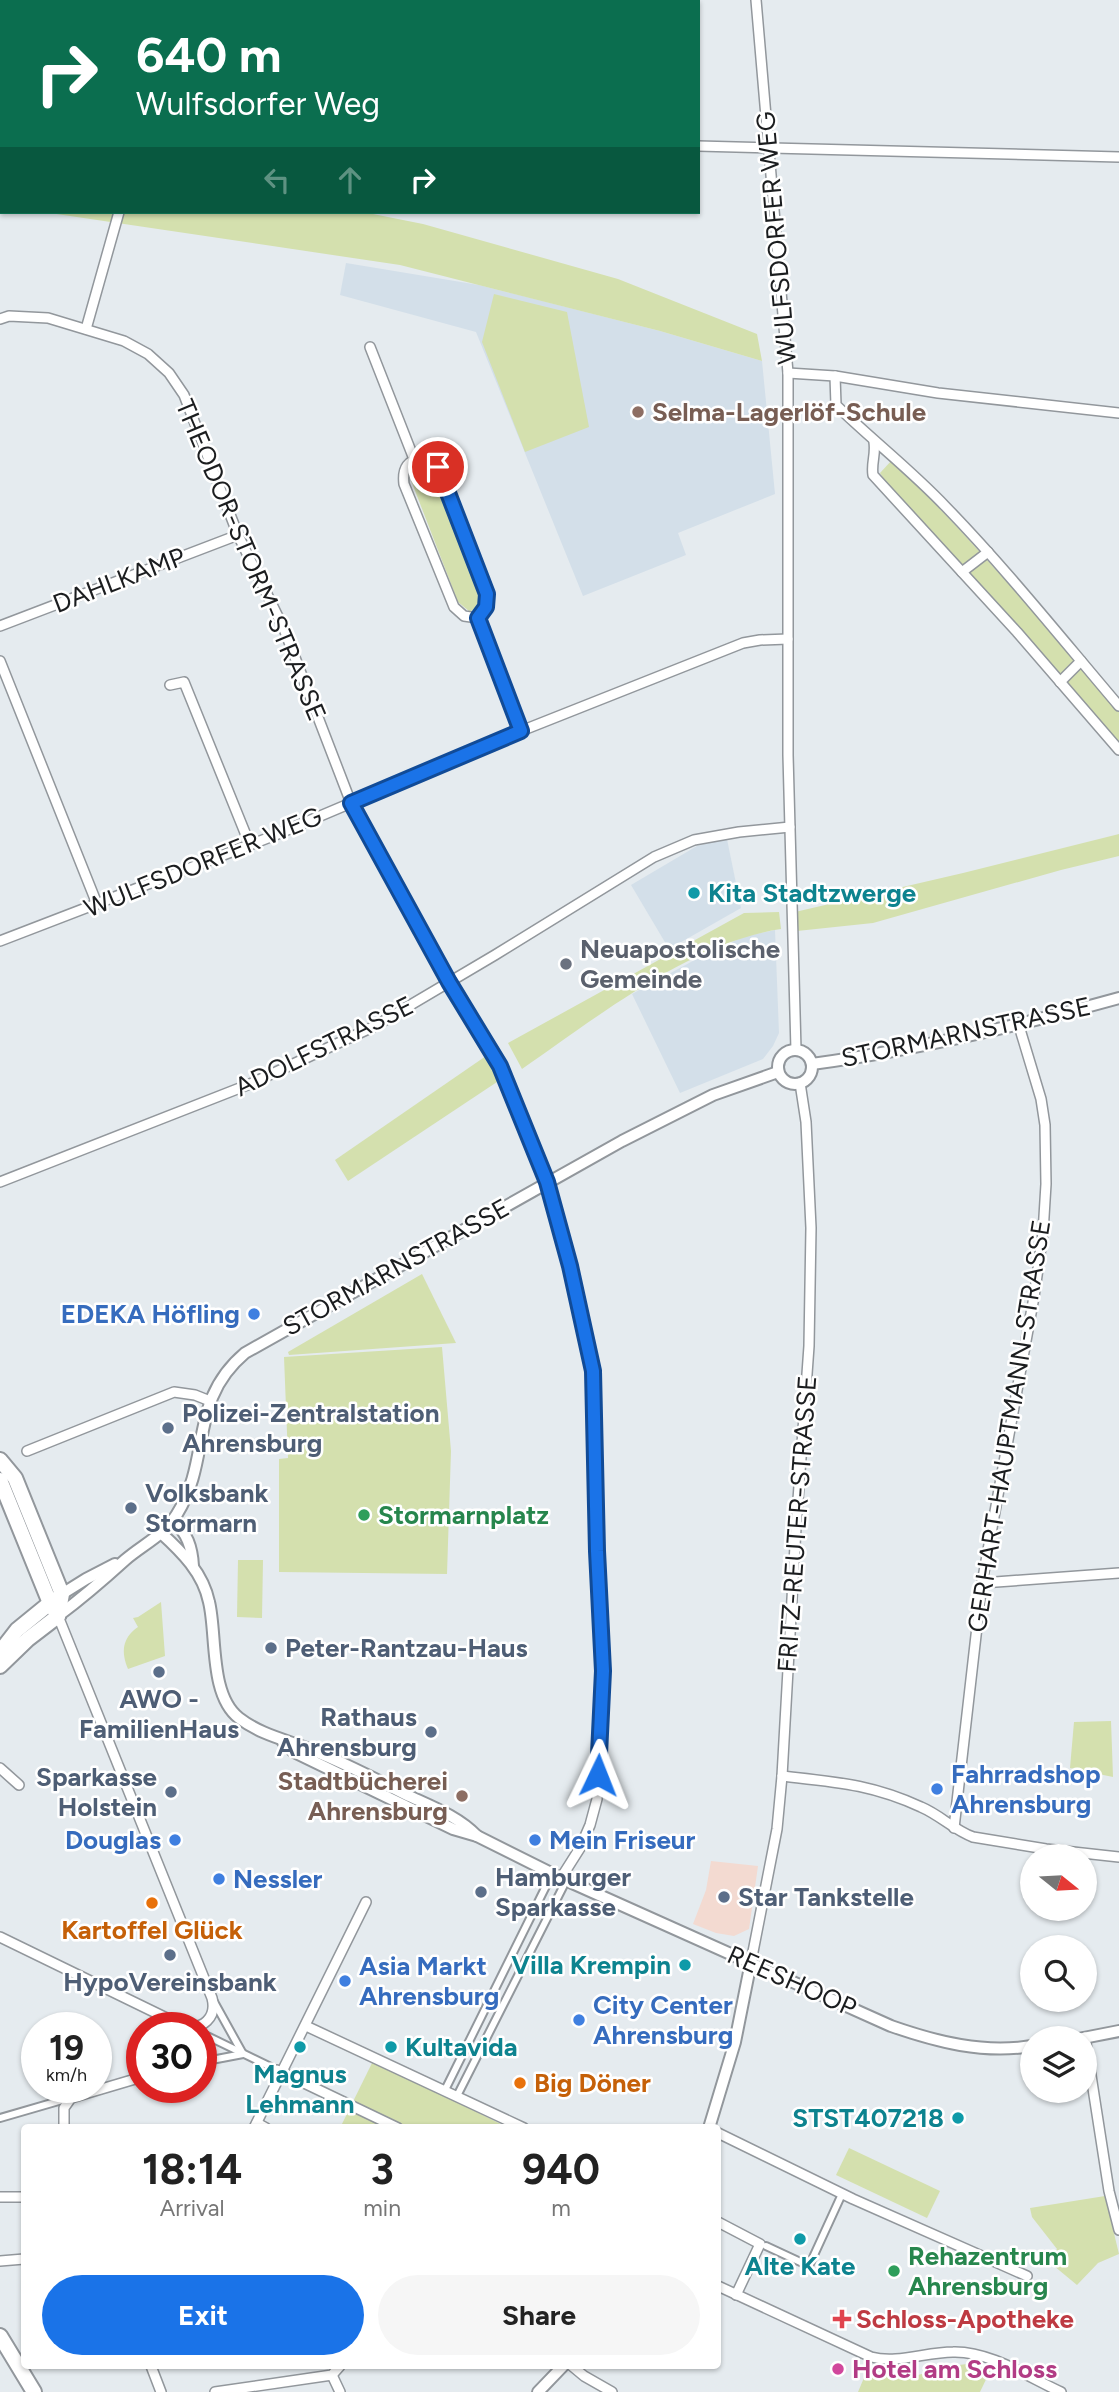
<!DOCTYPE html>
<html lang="en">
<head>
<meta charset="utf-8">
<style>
	body { margin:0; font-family:Figtree,sans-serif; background:#f6f6f6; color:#222; height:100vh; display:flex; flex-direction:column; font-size:26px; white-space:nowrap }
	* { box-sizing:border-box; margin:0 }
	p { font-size:23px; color:#767676 }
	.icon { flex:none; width:38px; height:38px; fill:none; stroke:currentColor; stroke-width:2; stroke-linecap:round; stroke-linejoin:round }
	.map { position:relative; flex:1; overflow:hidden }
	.sheet { position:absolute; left:21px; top:2124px; width:700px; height:245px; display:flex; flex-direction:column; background:#fff; border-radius:7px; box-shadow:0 2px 5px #0004 }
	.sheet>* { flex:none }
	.banner { position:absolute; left:0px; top:0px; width:700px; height:214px; box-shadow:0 2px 5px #0004; background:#0b6e4f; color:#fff; overflow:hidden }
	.needle { width:46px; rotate:108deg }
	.controls { position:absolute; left:1020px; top:1844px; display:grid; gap:14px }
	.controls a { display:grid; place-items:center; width:77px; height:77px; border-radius:50%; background:#fff; box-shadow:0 2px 5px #0004; font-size:35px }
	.speed { position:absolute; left:21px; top:2012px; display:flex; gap:14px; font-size:35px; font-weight:700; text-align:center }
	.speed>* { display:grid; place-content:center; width:91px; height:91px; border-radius:50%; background:#fff; box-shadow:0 2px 5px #0004; line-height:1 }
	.speed small { font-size:18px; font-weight:400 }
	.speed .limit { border:10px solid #d22; background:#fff; color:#111 }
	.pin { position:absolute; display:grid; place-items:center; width:60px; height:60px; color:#fff; margin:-30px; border:4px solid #fff; border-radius:50%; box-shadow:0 2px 7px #0007 }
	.me { position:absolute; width:77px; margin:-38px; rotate:2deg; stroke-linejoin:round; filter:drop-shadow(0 0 5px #0008) }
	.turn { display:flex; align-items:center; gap:24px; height:147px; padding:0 21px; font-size:32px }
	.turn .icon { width:91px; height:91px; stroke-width:2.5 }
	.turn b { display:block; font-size:49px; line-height:60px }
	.lanes { display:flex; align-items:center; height:66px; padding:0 21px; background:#0003; justify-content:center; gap:35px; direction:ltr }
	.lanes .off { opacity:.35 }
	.eta { display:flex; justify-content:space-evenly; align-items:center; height:119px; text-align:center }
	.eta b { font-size:42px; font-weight:700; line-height:49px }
	.cta { display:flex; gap:14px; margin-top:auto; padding:14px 21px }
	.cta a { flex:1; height:80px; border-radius:42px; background:#1a73e8; color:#fff; font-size:28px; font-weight:700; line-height:80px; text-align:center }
	.cta a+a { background:#f6f6f6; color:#222 }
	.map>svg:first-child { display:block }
</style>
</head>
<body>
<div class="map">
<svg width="1119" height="2392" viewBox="0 0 1119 2392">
	<rect width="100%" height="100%" fill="#e5ebef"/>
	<path fill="#f3dad1" d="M711,1861L758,1866L749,1929L734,1936L716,1933L693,1924L706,1890Z"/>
	<g fill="#d3dfe9">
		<path d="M346,263L479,285L660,331L762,361L775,494L678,533L686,555L583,596L476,332L340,295Z"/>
		<path d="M727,839L741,908L669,949L631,885L697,846Z"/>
		<path d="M775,930L779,1033L773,1046L763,1059L680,1093L632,994L713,950L746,936Z"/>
	</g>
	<g fill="#d4e0ae">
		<path d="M43,212H363L423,224L618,279L757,334L762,361L660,331L400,265Z"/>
		<path d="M494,294L567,312L589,427L525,452L482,342Z"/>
		<path d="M892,460C973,540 1046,626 1119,712V744L891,490L880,473Z"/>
		<path d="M419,464L432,468L481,588C484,600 483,610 469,611L458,602L409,475L412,469Z"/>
		<path d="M1119,834V856L1061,870L873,923L797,931L795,912L963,873Z"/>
		<path d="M779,912L781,929C691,942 596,1018 522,1069L508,1043L744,913Z"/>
		<path d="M486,1056L500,1080L348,1181L335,1160Z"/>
		<path d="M422,1274L456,1343L289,1355L288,1352Z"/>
		<path d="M442,1347L451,1451L447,1574L279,1572V1459L288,1458L284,1357Z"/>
		<path d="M238,1560H263L262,1618L237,1617Z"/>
		<path d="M161,1602L165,1656L128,1669C121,1652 122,1638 138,1627L133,1618L138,1617Z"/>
		<path d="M1111,1721L1113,1777L1070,1768L1074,1722Z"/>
		<path d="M373,2061L509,2128H340Z"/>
		<path d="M849,2148L940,2191L927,2218L836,2175Z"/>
		<path d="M1105,2196L1119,2254L1098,2263L1077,2285L1048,2261L1057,2249L1032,2217L1030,2208Z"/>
		<path d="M967,2364L991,2369L980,2392H858L866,2373L907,2378L951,2366Z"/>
	</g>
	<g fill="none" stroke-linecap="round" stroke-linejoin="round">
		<g stroke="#92979c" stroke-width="10">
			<g id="pedestrian">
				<path d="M201,2033L277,2070"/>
				<path d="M201,2062L243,2054L213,2000"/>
				<path d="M445,2090L552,1874"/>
				<path d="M457,2096L566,1881"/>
				<path d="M0,2118L69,2098"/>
				<path d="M766,2246L809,2266L842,2194"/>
			</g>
		</g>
		<g stroke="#92979c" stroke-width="12">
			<g id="minor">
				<path d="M756,0L788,373V755L796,1050"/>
				<path d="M0,70H2"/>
				<path d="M698,146L1119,157"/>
				<path d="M0,319L9,316L48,318L124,341L148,354L169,373L184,395L238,535L284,629L351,803L449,982L500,1066L547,1182L570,1266L593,1371L597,1551L603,1671L597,1799L590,1825L580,1848L561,1878"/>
				<path d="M86,329L119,212"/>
				<path d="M370,347L414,459"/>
				<path d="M788,373L835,376L938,393L1119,413"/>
				<path d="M835,376L836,405C872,440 911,470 946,507C1007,570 1062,639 1119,706"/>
				<path d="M874,442C876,455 871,463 873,475L1017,632L1119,750"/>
				<path d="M423,456L429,458L438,467L487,594L486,607L478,618L464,616L454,607L404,484C402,467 408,461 423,456Z"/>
				<path d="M962,572L988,552"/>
				<path d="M478,618L521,731"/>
				<path d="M0,626L238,535"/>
				<path d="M0,661L97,904"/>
				<path d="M1060,682L1081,661"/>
				<path d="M170,685L184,682L250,845"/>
				<path d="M0,941L273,836L521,731L743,643L760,640L788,639"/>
				<path d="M0,1182L250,1084L375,1026L495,955L654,857L694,840L739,832L790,827"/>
				<path d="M27,1451L174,1392L195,1395L210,1401"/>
				<path d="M982,1583L1119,1573"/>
				<path d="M58,1616L212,1998C217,2017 203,2031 184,2025"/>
				<path d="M0,1768L19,1785"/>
				<path d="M782,1776C835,1782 871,1784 921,1807C940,1815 954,1830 973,1837L1046,1849L1119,1857"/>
				<path d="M954,1828L982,1583L1034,1297L1043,1233L1046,1184L1045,1125L1041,1099L1019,1026"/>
				<path d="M0,1937L187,2028"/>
				<path d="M751,1962L777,1829L782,1776L796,1528L809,1346L811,1228L806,1122L800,1083"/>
				<path d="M306,2026L524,2128"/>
				<path d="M1085,2037L1109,2191L1119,2230"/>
				<path d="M277,2070L398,2128"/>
				<path d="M257,2123L266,2128"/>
				<path d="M64,2128V2108L71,2098L142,2077"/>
				<path d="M254,2128L366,1902"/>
				<path d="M718,2133L853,2199L1027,2276"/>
				<path d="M0,2197H24"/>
				<path d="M718,2222L760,2244L736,2295"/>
				<path d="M0,2261L24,2259"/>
				<path d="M718,2286L871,2357C897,2364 926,2352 953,2352C990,2351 1028,2377 1061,2392"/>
				<path d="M151,2366L161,2392"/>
				<path d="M572,2366L584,2376L612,2392"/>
				<path d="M332,2375L340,2392"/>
				<path d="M215,2392L332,2375L340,2366"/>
			</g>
		</g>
		<g stroke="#92979c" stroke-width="14">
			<g id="tertiary">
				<circle cx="795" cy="1067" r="17"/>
				<path d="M812,1064C916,1050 1018,1026 1119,998"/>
				<path d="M173,1520C187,1533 192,1547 193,1566"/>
				<path d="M161,1533C182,1552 203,1573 209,1602C217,1634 209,1695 239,1718C261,1735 287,1740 312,1750C345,1763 377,1780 409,1796C433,1807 459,1817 477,1836"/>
				<path d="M62,1594L86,1579L115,1564"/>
				<path d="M58,1616C82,1598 103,1580 125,1560C142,1545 165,1535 177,1514C212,1458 188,1401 245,1353L622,1141L713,1095L778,1072"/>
				<path d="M283,1742L294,1752L453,1829L477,1836L561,1878L891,2026C937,2042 983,2054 1032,2046"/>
				<path d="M1078,2039L1119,2031"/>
				<path d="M709,2128L735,2042L751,1962"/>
				<path d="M538,2392L563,2366"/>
			</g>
		</g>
		<g stroke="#92979c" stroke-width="18">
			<g id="primary">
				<path d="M0,1460L15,1478L62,1594L58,1616"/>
				<path d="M0,1480L50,1603L58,1616"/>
				<path d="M0,1652L17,1630L55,1599"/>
				<path d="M0,1666L28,1639L58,1616"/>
				<path d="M0,2336L34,2392"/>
			</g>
		</g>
		<use href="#pedestrian" stroke="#fff" stroke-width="6"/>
		<use href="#minor" stroke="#fff" stroke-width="9"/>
		<use href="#tertiary" stroke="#fff" stroke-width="10"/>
		<use href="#primary" stroke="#fff" stroke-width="14"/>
	</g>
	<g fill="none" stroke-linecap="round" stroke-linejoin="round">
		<g stroke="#114b97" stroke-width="18">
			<path id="route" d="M438,467L487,594L486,607L478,618L521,731L351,803L449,982L500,1066L547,1182L570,1266L593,1371L597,1551L603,1671L598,1775"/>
		</g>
		<use href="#route" stroke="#1a73e8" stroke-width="12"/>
	</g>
	<g fill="#8d6e63" stroke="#fff" stroke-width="2.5">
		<circle cx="638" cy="412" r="7"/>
		<circle cx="462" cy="1796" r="7"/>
	</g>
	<g fill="#0f9aa8" stroke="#fff" stroke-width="2.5">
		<circle cx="694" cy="893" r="7"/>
		<circle cx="685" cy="1965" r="7"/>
		<circle cx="300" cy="2047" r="7"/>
		<circle cx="391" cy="2047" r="7"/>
		<circle cx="958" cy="2118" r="7"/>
		<circle cx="800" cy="2239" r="7"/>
	</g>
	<circle fill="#6b7280" stroke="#fff" stroke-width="2.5" cx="566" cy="964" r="7"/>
	<g fill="#3f7fe0" stroke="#fff" stroke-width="2.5">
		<circle cx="254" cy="1314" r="7"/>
		<circle cx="937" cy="1789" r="7"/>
		<circle cx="175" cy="1840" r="7"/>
		<circle cx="535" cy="1840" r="7"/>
		<circle cx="219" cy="1879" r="7"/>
		<circle cx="345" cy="1981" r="7"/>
		<circle cx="579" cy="2020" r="7"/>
	</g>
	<g fill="#5c6f8a" stroke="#fff" stroke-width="2.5">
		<circle cx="168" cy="1428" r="7"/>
		<circle cx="131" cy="1508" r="7"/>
		<circle cx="271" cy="1648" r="7"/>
		<circle cx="159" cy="1672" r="7"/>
		<circle cx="431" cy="1732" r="7"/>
		<circle cx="171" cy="1792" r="7"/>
		<circle cx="481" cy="1892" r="7"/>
		<circle cx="724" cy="1897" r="7"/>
		<circle cx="170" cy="1955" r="7"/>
	</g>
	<g fill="#2e9e5b" stroke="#fff" stroke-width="2.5">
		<circle cx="364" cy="1515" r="7"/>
		<circle cx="894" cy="2271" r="7"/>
	</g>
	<g fill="#e8710a" stroke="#fff" stroke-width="2.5">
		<circle cx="152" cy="1903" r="7"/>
		<circle cx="520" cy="2083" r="7"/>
	</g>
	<path fill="#e0444e" stroke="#fff" stroke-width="2.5" d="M838.5 2308.5h7v7h7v7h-7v7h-7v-7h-7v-7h7z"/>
	<circle fill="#d1479c" stroke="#fff" stroke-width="2.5" cx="838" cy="2369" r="7"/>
	<g text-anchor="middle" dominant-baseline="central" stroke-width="5" stroke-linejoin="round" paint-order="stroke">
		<g font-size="26" fill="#1b1d1f" stroke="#fff">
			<text transform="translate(776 238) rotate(-95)">WULFSDORFER WEG</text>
			<text transform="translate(251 560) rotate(67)">THEODOR-STORM-STRASSE</text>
			<text transform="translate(119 580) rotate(-21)">DAHLKAMP</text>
			<text transform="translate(203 862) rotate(-22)">WULFSDORFER WEG</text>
			<text transform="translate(966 1032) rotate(-12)">STORMARNSTRASSE</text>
			<text transform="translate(324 1046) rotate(-26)">ADOLFSTRASSE</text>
			<text transform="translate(396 1267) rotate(-29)">STORMARNSTRASSE</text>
			<text transform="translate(1009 1426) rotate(-81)">GERHART-HAUPTMANN-STRASSE</text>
			<text transform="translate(797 1524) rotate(-86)">FRITZ-REUTER-STRASSE</text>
			<text transform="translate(792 1981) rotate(24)">REESHOOP</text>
		</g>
		<g font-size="26" font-weight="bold" fill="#785e54" stroke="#fff" text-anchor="start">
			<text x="652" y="412">Selma-Lagerlöf-Schule</text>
			<text x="448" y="1781" text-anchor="end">Stadtbücherei<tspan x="448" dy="30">Ahrensburg</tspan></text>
		</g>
		<g font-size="26" font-weight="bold" fill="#0d838f" stroke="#fff" text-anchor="start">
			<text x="708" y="893">Kita Stadtzwerge</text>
			<text x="671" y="1965" text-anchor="end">Villa Krempin</text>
			<text x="405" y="2047">Kultavida</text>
			<text x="300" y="2074" text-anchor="middle">Magnus<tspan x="300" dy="30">Lehmann</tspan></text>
			<text x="944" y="2118" text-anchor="end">STST407218</text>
			<text x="800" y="2266" text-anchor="middle">Alte Kate</text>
		</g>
		<g font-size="26" font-weight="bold" fill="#5b616d" stroke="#fff" text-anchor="start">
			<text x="580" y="949">Neuapostolische<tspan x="580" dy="30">Gemeinde</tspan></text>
		</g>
		<g font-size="26" font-weight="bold" fill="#366cbe" stroke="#fff" text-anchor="start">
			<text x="240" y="1314" text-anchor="end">EDEKA Höfling</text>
			<text x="951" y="1774">Fahrradshop<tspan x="951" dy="30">Ahrensburg</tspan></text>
			<text x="161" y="1840" text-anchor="end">Douglas</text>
			<text x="549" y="1840">Mein Friseur</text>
			<text x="233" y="1879">Nessler</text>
			<text x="359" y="1966">Asia Markt<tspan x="359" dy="30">Ahrensburg</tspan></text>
			<text x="593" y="2005">City Center<tspan x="593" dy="30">Ahrensburg</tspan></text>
		</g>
		<g font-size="26" font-weight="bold" fill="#4e5e75" stroke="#fff" text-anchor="start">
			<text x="182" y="1413">Polizei-Zentralstation<tspan x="182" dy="30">Ahrensburg</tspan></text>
			<text x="145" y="1493">Volksbank<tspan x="145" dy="30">Stormarn</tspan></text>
			<text x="285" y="1648">Peter-Rantzau-Haus</text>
			<text x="159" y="1699" text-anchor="middle">AWO -<tspan x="159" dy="30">FamilienHaus</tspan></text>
			<text x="417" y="1717" text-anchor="end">Rathaus<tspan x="417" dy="30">Ahrensburg</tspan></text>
			<text x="157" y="1777" text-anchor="end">Sparkasse<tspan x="157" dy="30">Holstein</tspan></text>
			<text x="495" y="1877">Hamburger<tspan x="495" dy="30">Sparkasse</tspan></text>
			<text x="738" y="1897">Star Tankstelle</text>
			<text x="170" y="1982" text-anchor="middle">HypoVereinsbank</text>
		</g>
		<g font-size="26" font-weight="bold" fill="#27864d" stroke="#fff" text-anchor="start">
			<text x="378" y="1515">Stormarnplatz</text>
			<text x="908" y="2256">Rehazentrum<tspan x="908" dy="30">Ahrensburg</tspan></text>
		</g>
		<g font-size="26" font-weight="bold" fill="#c56008" stroke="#fff">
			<text x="152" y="1930">Kartoffel Glück</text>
			<text x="534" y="2083" text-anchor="start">Big Döner</text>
		</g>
		<g font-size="26" font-weight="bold" fill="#be3a42" stroke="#fff" text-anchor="start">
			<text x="856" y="2319">Schloss-Apotheke</text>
		</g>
		<g font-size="26" font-weight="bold" fill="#b23c85" stroke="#fff" text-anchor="start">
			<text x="852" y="2369">Hotel am Schloss</text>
		</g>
	</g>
</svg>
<div class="controls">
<a><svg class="needle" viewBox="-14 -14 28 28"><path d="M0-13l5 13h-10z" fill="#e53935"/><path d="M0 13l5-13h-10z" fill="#767676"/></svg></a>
<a><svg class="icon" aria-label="search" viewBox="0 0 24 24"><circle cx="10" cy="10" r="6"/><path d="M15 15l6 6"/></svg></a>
<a><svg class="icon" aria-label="layers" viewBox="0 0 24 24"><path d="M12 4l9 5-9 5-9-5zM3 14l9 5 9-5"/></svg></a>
</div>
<div class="speed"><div>19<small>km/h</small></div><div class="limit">30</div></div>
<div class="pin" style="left:438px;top:467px;background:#d93025"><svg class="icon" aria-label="arrive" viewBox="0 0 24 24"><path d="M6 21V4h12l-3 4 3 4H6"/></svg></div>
<svg class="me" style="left:598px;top:1775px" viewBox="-20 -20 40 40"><path d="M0-17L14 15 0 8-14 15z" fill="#1a73e8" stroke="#fff" stroke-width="4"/></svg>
<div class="banner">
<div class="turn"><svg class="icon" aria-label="right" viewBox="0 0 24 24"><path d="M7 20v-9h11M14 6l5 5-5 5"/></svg><div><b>640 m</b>Wulfsdorfer Weg</div></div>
<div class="lanes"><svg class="icon off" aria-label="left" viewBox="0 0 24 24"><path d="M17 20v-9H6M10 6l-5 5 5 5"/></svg><svg class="icon off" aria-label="ahead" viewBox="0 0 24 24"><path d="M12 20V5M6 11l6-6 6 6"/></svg><svg class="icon" aria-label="right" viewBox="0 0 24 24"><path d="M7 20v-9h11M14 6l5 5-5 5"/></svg></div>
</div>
<section class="sheet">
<div class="eta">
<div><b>18:14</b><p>Arrival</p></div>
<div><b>3</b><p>min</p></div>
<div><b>940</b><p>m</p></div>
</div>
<div class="cta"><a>Exit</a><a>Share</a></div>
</section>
</div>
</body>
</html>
